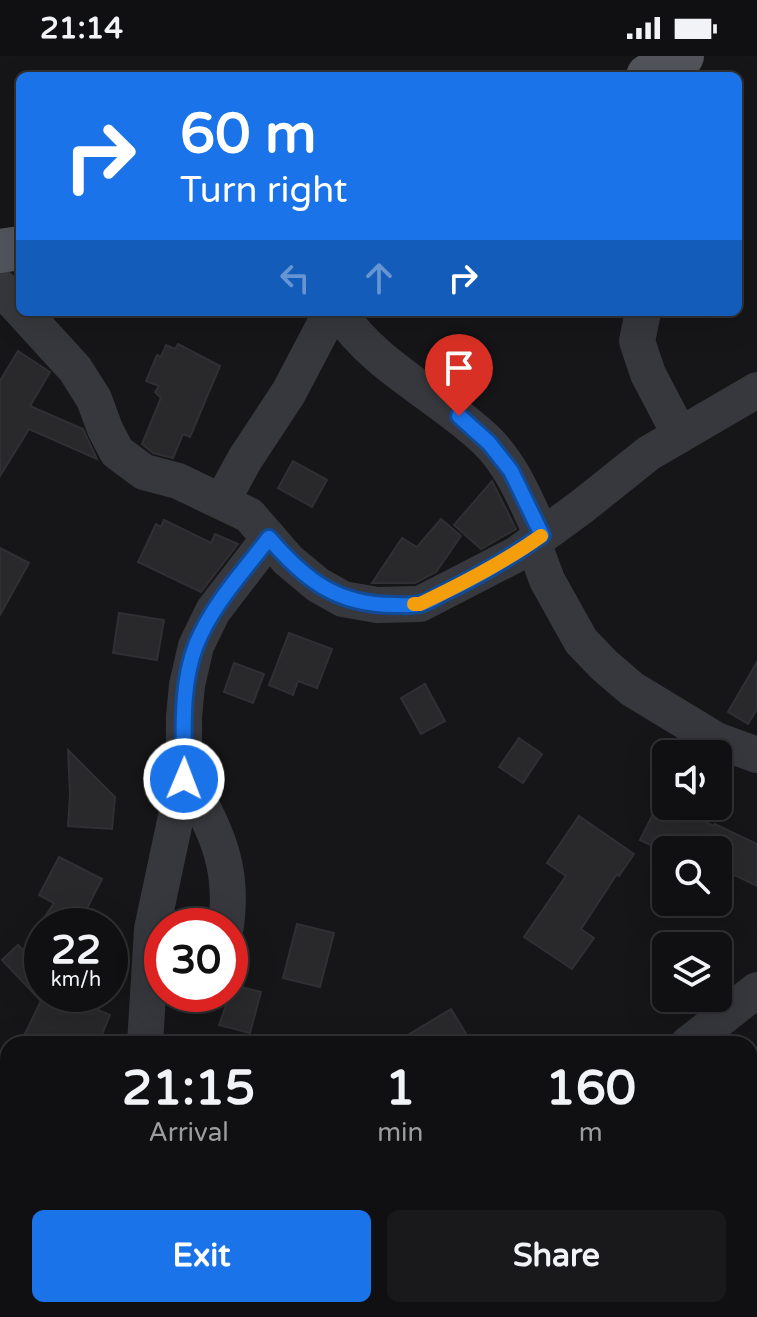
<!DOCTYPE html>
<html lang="en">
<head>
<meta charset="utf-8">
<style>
	body { margin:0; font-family:"Varela Round",sans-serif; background:#19191b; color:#f1f3f6; height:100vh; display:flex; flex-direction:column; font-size:30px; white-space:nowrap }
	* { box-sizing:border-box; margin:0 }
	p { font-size:26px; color:#9c9d9f }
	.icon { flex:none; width:44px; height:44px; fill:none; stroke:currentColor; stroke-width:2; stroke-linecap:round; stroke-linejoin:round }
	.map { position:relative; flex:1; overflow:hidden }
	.side { position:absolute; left:0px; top:980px; width:758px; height:282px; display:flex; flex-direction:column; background:#101012; border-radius:24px 24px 0 0; box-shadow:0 8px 32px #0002,0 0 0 2px #303032 }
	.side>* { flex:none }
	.banner { position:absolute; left:16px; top:16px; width:726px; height:244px; border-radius:12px; box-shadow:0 8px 32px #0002,0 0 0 2px #303032; background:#1a73e8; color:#fff; overflow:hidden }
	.tools { position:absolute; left:652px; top:684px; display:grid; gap:16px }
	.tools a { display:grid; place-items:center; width:80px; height:80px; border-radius:12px; background:#101012; box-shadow:0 8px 32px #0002,0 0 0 2px #303032; font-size:40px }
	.speed { position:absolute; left:24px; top:852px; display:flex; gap:16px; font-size:40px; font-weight:700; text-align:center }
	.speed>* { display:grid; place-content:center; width:104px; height:104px; border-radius:50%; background:#101012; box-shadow:0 8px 32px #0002,0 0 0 2px #303032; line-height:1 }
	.speed small { font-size:20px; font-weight:400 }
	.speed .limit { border:12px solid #d22; background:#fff; color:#111 }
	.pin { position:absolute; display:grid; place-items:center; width:68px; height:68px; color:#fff; margin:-82px -34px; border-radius:50% 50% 50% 0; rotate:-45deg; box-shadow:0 0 8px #0007 }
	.pin .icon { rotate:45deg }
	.me { position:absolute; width:88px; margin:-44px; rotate:1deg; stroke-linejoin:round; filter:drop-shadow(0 0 6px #0008) }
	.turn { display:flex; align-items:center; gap:28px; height:168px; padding:0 32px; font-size:36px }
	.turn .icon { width:104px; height:104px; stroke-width:2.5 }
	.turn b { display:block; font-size:56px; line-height:68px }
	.lanes { display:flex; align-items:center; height:76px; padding:0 32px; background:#0003; justify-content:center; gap:40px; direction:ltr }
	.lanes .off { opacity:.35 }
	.eta { display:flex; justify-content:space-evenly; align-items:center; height:136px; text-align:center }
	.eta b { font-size:48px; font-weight:700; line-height:56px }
	.primary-button { display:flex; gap:16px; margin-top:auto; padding:16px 32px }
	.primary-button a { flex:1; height:92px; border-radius:12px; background:#1a73e8; color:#fff; font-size:32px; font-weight:700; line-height:92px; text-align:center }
	.primary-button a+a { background:#19191b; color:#f1f3f6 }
	.status { display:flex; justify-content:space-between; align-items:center; height:56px; padding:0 40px; background:#101012; direction:ltr }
	.status svg { height:22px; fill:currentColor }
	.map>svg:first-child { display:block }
</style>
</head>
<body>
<div class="status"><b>21:14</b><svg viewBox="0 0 49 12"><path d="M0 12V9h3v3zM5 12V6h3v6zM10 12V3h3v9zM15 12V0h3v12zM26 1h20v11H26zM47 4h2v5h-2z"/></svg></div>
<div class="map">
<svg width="757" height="1261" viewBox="0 0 757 1261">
	<rect width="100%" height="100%" fill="#161618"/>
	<g fill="#29292c" stroke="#303034" stroke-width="2">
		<path d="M178,288L220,310L190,381L183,378L173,402L153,397L142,388L161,342L155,336L159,330L146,325L157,299L161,301L166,289L175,293Z"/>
		<path d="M18,295L50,316L30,350L83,373L97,403L29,373L0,420V325Z"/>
		<path d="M293,405L327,424L312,451L278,432Z"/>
		<path d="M492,425L516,473L481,493L454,469Z"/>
		<path d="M441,463L461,480L436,516L415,527H372L402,482L417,491Z"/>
		<path d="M164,464L211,487L215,478L238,488L201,536L138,506L156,468L161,471Z"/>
		<path d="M0,492L29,507L0,559Z"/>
		<path d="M119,557L164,564L157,604L113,597Z"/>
		<path d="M289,577L332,593L317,632L298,625L293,639L269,629Z"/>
		<path d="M757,606V653L748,668L728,656Z"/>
		<path d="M234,607L264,618L253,647L224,636Z"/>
		<path d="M425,628L445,665L421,678L401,642Z"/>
		<path d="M519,682L542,698L523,727L499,711Z"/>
		<path d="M68,694L115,741L112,773L68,770L70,738Z"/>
		<path d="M660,744L666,747V750H672L714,770L715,768L757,788V830L718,811V794H661L640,784Z"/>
		<path d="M579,760L634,798L619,820L617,818L581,873L594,882L572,913L524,881L566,820L547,807Z"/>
		<path d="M59,801L102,823L78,870H42V943L44,938H61L110,959L98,988H20L41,945L2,904L18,889L23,894L54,847L39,839Z"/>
		<path d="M297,868L334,877L320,931L283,922Z"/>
		<path d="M230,928L261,936L250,977L219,969L230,938Z"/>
		<path d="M451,953L468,981L456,988H393Z"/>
	</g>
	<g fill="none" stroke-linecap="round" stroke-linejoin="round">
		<g stroke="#37383d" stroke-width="36">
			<path d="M0,231L20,253"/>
			<path d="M23,256L75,313L94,343L105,373L117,396L144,416L178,425L249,459L288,504L318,529L343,543L377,549L420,548L517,498L580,452L649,397L757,334"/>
			<path d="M339,256C375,311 439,339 486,384C513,410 526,446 542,479"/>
			<path d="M643,256L637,285L648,318L680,379"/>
			<path d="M222,445L245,403L289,336L331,256"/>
			<path d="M533,486L547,524L581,585L604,609L632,633L716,684L757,699"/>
			<path d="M184,714C212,771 235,804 226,870"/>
			<path d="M145,988L152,873L184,723V661L187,629L196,590L213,555L269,482"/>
			<path d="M688,988L757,934"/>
			<path d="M0,1081L8,1087"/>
			<path d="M750,1237L757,1238"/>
			<path d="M547,1261L549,1254"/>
		</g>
		<g stroke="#53555c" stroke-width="44">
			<path d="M648,20L682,0"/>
			<path d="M0,195L20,192"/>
		</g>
	</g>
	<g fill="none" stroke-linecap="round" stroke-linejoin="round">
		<g stroke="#114b97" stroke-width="20">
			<path id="route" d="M184,723C184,679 180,630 196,589C212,549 243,516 269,482C305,524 337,549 394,549C402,549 411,550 419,548C426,547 434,542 441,538C477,521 510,502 542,479L511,415L489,387L459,360"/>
		</g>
		<use href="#route" stroke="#1a73e8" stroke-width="14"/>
		<path stroke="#f59e0b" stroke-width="14" d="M414,548H420C462,528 503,507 541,480"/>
	</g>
</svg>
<div class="tools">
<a><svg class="icon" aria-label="sound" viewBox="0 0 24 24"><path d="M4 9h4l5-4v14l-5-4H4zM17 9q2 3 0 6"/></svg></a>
<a><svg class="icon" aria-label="search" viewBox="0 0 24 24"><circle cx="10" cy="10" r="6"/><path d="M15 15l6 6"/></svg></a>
<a><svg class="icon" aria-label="layers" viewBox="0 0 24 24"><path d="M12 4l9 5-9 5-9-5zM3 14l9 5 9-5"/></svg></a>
</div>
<div class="speed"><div>22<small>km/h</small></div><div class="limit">30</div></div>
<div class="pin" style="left:459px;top:360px;background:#d93025"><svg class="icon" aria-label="arrive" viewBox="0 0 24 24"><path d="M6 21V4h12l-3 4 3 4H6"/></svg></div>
<svg class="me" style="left:184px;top:723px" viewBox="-20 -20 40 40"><circle r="17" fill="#1a73e8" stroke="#fff" stroke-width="3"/><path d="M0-11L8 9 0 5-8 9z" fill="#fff"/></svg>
<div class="banner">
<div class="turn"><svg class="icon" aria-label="right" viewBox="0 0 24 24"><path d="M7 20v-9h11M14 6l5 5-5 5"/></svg><div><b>60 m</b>Turn right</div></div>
<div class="lanes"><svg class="icon off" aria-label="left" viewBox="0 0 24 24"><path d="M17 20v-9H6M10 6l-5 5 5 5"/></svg><svg class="icon off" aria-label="ahead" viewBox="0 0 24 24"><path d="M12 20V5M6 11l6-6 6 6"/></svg><svg class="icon" aria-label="right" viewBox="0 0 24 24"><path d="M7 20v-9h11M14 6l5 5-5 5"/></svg></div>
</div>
<section class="side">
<div class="eta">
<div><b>21:15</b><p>Arrival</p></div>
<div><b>1</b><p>min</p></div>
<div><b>160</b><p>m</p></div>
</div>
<div class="primary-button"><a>Exit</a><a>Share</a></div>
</section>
</div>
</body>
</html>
